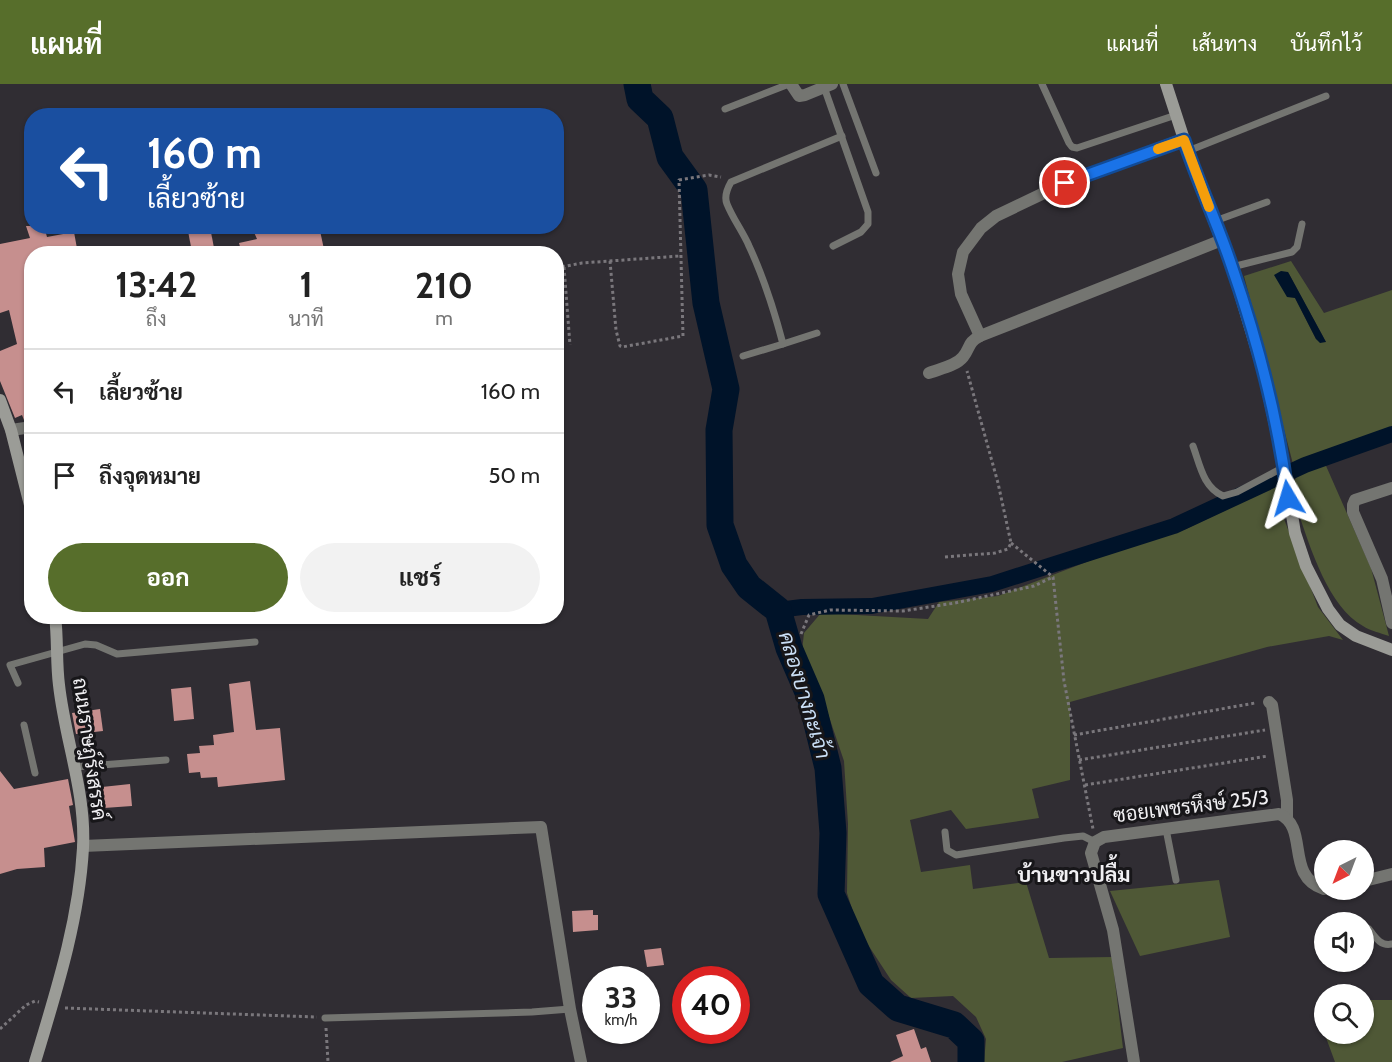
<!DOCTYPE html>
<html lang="th">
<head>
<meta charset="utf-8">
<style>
	body { margin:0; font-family:Cabin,Sarabun,sans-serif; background:#f2f2f2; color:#222; height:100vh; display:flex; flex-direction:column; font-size:22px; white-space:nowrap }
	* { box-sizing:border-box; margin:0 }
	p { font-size:20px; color:#767676 }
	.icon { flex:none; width:33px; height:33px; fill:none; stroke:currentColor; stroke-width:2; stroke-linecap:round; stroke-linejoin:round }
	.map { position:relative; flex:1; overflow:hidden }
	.details { position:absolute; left:24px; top:162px; width:540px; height:378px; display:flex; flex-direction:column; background:#fff; border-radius:24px; box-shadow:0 2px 4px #0004 }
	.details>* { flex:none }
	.top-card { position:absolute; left:24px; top:24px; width:540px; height:126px; border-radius:24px; box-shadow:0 2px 4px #0004; background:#1a4fa0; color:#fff; overflow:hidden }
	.needle { width:39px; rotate:222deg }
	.buttons { position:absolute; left:1314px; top:756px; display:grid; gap:12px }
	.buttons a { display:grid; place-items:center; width:60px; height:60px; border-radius:50%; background:#fff; box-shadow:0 2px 4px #0004; font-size:30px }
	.speed { position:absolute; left:582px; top:882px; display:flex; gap:12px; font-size:30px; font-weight:700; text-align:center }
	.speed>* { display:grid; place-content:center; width:78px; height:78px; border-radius:50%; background:#fff; box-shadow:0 2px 4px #0004; line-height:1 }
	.speed small { font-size:15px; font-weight:400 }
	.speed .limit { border:9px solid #d22; background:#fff; color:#111 }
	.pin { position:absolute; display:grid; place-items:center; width:51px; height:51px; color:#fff; margin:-26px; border:3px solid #fff; border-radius:50%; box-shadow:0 2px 6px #0007 }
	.me { position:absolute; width:66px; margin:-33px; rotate:353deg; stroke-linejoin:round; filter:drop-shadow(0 0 4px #0008) }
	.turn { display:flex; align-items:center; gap:21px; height:126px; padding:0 24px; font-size:27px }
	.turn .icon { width:78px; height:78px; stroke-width:2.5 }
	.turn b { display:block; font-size:42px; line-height:51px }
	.eta { display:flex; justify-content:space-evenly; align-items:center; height:102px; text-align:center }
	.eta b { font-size:36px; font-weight:700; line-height:42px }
	.primary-button { display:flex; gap:12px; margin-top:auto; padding:12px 24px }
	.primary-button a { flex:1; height:69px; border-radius:36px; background:#576e2b; color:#fff; font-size:24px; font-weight:700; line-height:69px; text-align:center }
	.primary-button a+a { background:#f2f2f2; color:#222 }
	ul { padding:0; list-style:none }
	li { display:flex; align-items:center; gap:18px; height:84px; padding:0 24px; border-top:2px solid #e0e0e0 }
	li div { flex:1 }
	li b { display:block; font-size:22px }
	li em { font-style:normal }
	header { display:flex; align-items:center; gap:36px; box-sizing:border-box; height:84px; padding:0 30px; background:#576e2b; color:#fff }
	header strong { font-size:28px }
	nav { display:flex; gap:33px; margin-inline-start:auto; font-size:21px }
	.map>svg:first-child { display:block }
</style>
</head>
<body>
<header>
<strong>แผนที่</strong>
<nav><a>แผนที่</a><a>เส้นทาง</a><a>บันทึกไว้</a></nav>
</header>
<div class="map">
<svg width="1392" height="978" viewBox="0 0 1392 978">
	<rect width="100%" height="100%" fill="#302d33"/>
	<g fill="#4f5836" fill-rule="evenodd">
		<path d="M1291,177L1324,229L1392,206V346L1293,380L1244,192ZM1288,188L1326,258L1316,255L1295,214Z"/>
		<path d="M1323,375L1371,484L1389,552C1381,549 1370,547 1363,542C1323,520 1305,445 1290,404L1297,392Z"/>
		<path d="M1278,401L1284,435L1318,523L1343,556L1329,552L1267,563L1070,618V696L1032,705L1039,734L966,745L951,726L910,736L921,788L970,781L973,805L1026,798L1049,874L1112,873L1123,964L1062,978H984L986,955L976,933L953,912L911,914L891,896L859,847L847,809L848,740L844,677L826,624L802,567L804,549L821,529L928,535L939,518L998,512L1097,474L1186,445Z"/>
		<path d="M1219,796L1230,853L1140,872L1110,807Z"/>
		<path d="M1364,916H1392V978H1335L1321,940L1324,937V950H1364Z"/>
	</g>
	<path fill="#001329" d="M1281,187L1288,188L1326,258L1320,259L1316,255L1295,214L1287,213L1274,191Z"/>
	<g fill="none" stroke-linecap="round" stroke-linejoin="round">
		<path stroke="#001329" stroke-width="16" d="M778,526L802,523L872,522L992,500L1174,442L1305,381L1392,350"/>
		<path stroke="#001329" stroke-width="27" d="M637,0L640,15L660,34L670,73L694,106L706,219L726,305L719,346L720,441L734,481L749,503L778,526L789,564L811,615L828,684L833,749L831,810L871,900L898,924L954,941L971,957V978"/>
	</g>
	<g fill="#c68f8e">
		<path d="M26,142H44L47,153L74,148L78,170H32V217L29,218L32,226V335L24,336L22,331L15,334L0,297V267L17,260L9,226L0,229V160L30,154Z"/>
		<path d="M260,142H319L325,170H242L239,159L257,155L253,146Z"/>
		<path d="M210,143L214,164L192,168L188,147Z"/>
		<path d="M250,597L256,646L280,644L285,696L218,703L217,693L201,694L200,688L189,689L187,670L200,669L199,662L214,661L213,651L234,648L229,600Z"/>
		<path d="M191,603L194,635L174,637L171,605Z"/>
		<path d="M100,625L103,647L76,650L72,629Z"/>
		<path d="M0,687L14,705L68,695L73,721L69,722L75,758L44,764L45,783L17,785L0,790Z"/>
		<path d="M130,700L132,722L104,724L102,703Z"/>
		<path d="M593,826V831H598V846L573,848L572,827Z"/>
		<path d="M661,864L664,881L647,883L644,866Z"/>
		<path d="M914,945L921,965L926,963L931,978H890L903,972L896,951Z"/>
	</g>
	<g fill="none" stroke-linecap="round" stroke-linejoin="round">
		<g stroke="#7a777c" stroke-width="3" stroke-dasharray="3 3" stroke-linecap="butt">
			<path d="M610,177L616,246L620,262L622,263L683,252L679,96L709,91L721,93"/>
			<path d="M564,183L570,261"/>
			<path d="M556,184L582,179L680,172"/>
			<path d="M1011,459L1053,493L1064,597L1093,745"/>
			<path d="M945,473L995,469L1008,465L1011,459L998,399L967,287"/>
			<path d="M801,550L809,531L830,526L903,527L955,519L1034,502L1053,493"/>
			<path d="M1074,651L1255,619"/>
			<path d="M1079,676L1265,646"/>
			<path d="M1085,701L1268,672"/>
			<path d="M65,924L317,933"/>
			<path d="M326,944L328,978"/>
			<path d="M0,945L26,921L35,917L39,918"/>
		</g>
		<g stroke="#747571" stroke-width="7">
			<path d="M843,0L876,89"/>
			<path d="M1042,0L1069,59L1072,63L1077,64L1176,31"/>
			<path d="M824,3L868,128V140L861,148L833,162"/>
			<path d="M725,25L789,0"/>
			<path d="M1188,67L1326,12"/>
			<path d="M1215,137L1267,118"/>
			<path d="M1232,183L1292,168L1297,163L1302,140"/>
			<path d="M783,260L817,249"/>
			<path d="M743,272L783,260C774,226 764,194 749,162C743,148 733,135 727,120C724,113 727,105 731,98L842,52"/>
			<path d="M1193,362C1200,381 1203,403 1223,412L1237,408L1284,383"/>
			<path d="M18,599L10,581L85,560L96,561L117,570L255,558"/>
			<path d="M24,641L35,689"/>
			<path d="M75,683L166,676"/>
			<path d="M1166,745L1176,796"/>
			<path d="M945,748L947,766L956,771L1064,754L1083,752L1095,758"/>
			<path d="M1369,845C1375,853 1381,863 1392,860"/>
			<path d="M325,934L532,928L570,925"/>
		</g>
		<g stroke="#747571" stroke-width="12">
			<path d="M791,0L799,12L805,11L832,0"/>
			<path d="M980,252L961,210L958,190L963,168L981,144L996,132L1065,99L1184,55"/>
			<path d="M929,289C939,285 956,282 963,273C971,263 967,259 980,252L1222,156"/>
			<path d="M11,346L32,343"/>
			<path d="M1392,404L1355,416L1353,421V428L1382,495L1392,539"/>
			<path d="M1269,618L1272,621L1287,716V733"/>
			<path d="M83,762L541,743L570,925L581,978"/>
			<path d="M1364,797L1392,790"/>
			<path d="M1134,978L1113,846L1091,769L1095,758L1104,753L1279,730C1310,743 1284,792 1324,805"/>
		</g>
		<g stroke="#9b9c97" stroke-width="12">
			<path d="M1166,0L1193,83L1232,183L1264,290L1284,383L1295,449L1306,482L1328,525L1340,541L1356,552L1392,566"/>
			<path d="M0,316L11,346L32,429"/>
			<path d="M35,978C56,908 79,837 83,764C86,708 65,656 59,601C56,578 58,555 55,532"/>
		</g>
	</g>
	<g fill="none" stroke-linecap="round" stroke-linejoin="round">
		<g stroke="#114b97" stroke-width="15">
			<path id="route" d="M1065,99L1184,56C1198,99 1218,140 1232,183C1258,258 1278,335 1288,414"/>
		</g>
		<use href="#route" stroke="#1a73e8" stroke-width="10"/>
		<path stroke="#f59e0b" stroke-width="10" d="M1158,65L1184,56L1209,123"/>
	</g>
	<g text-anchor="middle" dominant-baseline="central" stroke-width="6" stroke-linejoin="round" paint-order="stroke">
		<g font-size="20" fill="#f1f0f3" stroke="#171619">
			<text transform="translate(90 665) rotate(82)">ถนนราษฎ์รังสรรค์</text>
			<text transform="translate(1191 722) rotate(-7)">ซอยเพชรหึงษ์ 25/3</text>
		</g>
		<g font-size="21" font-style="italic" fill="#cadff6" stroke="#171619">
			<text transform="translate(805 611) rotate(73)">คลองบางกะเจ้า</text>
		</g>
		<g font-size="21" font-weight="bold" fill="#f1f0f3" stroke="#171619">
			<text x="1074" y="790">บ้านขาวปลื้ม</text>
		</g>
	</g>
</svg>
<div class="buttons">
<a><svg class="needle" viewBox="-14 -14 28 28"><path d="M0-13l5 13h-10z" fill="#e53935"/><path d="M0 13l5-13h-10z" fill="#767676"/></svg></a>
<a><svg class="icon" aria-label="sound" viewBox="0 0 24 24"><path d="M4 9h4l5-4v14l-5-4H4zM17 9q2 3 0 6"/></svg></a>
<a><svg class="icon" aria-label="search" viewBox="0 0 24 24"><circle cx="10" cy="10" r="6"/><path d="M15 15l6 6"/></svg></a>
</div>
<div class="speed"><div>33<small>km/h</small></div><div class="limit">40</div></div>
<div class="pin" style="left:1065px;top:99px;background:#d93025"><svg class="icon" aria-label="arrive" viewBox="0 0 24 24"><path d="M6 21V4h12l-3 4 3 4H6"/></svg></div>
<svg class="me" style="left:1288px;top:414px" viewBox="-20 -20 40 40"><path d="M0-17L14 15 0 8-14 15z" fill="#1a73e8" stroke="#fff" stroke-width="4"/></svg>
<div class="top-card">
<div class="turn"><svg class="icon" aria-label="left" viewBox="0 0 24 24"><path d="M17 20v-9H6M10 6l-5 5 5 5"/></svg><div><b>160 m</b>เลี้ยวซ้าย</div></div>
</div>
<section class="details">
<div class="eta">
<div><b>13:42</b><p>ถึง</p></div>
<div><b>1</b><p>นาที</p></div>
<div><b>210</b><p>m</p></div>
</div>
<ul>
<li><svg class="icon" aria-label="left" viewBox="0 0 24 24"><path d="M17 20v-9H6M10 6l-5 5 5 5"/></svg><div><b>เลี้ยวซ้าย</b></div><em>160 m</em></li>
<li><svg class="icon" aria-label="arrive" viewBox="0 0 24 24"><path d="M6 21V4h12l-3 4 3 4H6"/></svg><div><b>ถึงจุดหมาย</b></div><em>50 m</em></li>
</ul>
<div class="primary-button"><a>ออก</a><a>แชร์</a></div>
</section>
</div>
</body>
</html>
